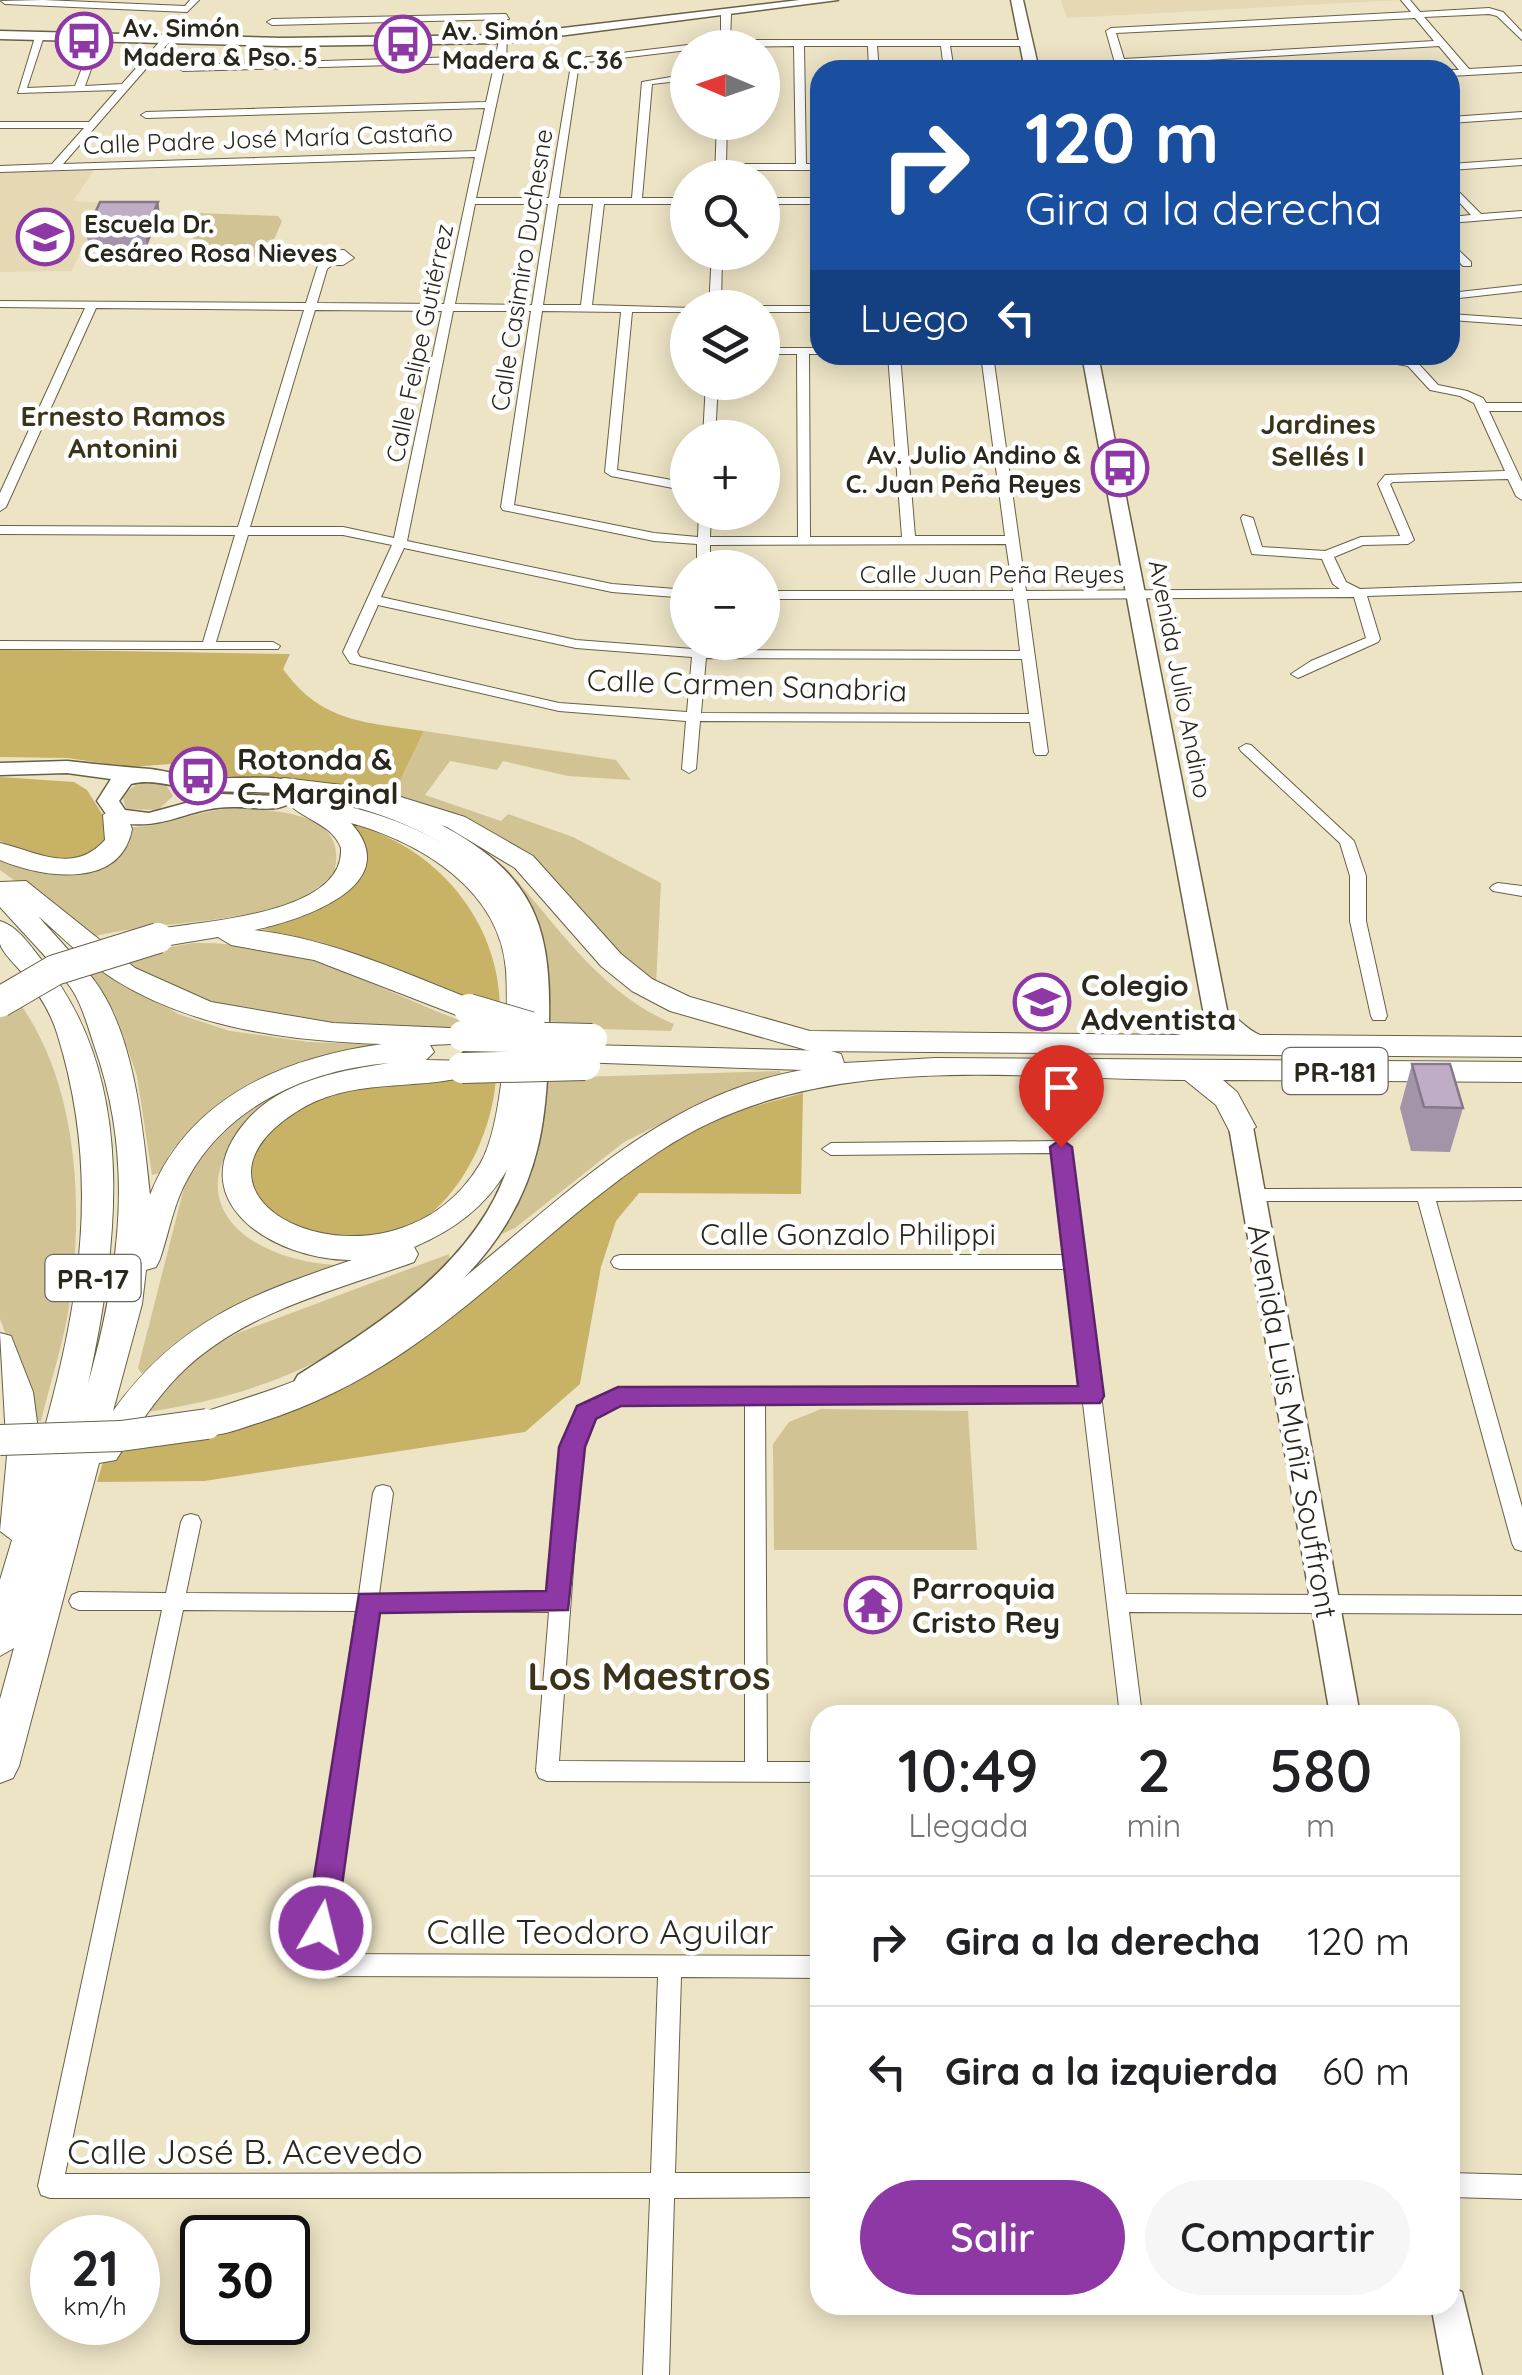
<!DOCTYPE html>
<html lang="es">
<head>
<meta charset="utf-8">
<style>
	body { margin:0; font-family:Quicksand,sans-serif; background:#f6f6f6; color:#202124; height:100vh; display:flex; flex-direction:column; font-size:38px; white-space:nowrap }
	* { box-sizing:border-box; margin:0 }
	p { font-size:32px; color:#757577 }
	.icon { flex:none; width:55px; height:55px; fill:none; stroke:currentColor; stroke-width:2; stroke-linecap:round; stroke-linejoin:round }
	.map { position:relative; flex:1; overflow:hidden }
	.side { position:absolute; left:810px; top:1705px; width:650px; height:610px; display:flex; flex-direction:column; background:#fff; border-radius:30px; box-shadow:0 5px 25px #0003 }
	.side>* { flex:none }
	.hud { position:absolute; left:810px; top:60px; width:650px; height:305px; border-radius:30px; box-shadow:0 5px 25px #0003; background:#1a4fa0; color:#fff; overflow:hidden }
	.needle { width:65px; rotate:272deg }
	.fabs { position:absolute; left:670px; top:30px; display:grid; gap:20px }
	.fabs a { display:grid; place-items:center; width:110px; height:110px; border-radius:50%; background:#fff; box-shadow:0 5px 25px #0003; font-size:50px }
	.speed { position:absolute; left:30px; top:2215px; display:flex; gap:20px; font-size:50px; font-weight:700; text-align:center }
	.speed>* { display:grid; place-content:center; width:130px; height:130px; border-radius:50%; background:#fff; box-shadow:0 5px 25px #0003; line-height:1 }
	.speed small { font-size:25px; font-weight:400 }
	.speed .limit { border:5px solid #111; border-radius:15px; background:#fff; color:#111 }
	.pin { position:absolute; display:grid; place-items:center; width:85px; height:85px; color:#fff; margin:-102px -42px; border-radius:50% 50% 50% 0; rotate:-45deg; box-shadow:0 0 10px #0007 }
	.pin .icon { rotate:45deg }
	.me { position:absolute; width:110px; margin:-55px; rotate:8deg; stroke-linejoin:round; filter:drop-shadow(0 0 8px #0008) }
	.turn { display:flex; align-items:center; gap:35px; height:210px; padding:0 50px; font-size:45px }
	.turn .icon { width:130px; height:130px; stroke-width:2.5 }
	.turn b { display:block; font-size:70px; line-height:85px }
	.then { display:flex; align-items:center; height:95px; padding:0 50px; background:#0003; gap:20px; font-size:38px }
	.eta { display:flex; justify-content:space-evenly; align-items:center; height:170px; text-align:center }
	.eta b { font-size:60px; font-weight:600; line-height:70px }
	.button { display:flex; gap:20px; margin-top:auto; padding:20px 50px }
	.button a { flex:1; height:115px; border-radius:60px; background:#8e38a5; color:#fff; font-size:40px; font-weight:600; line-height:115px; text-align:center }
	.button a+a { background:#f6f6f6; color:#202124 }
	ul { padding:0; list-style:none }
	li { display:flex; align-items:center; gap:30px; height:130px; padding:0 50px; border-top:2px solid #e0e0e0 }
	li div { flex:1 }
	li b { display:block; font-size:38px }
	li em { font-style:normal }
	.map>svg:first-child { display:block }
</style>
</head>
<body>
<div class="map">
<svg width="1522" height="2375" viewBox="0 0 1522 2375">
	<rect width="100%" height="100%" fill="#ede4c6"/>
	<g fill="#e4d9b4">
		<path d="M1061,0H1401L1067,18Z"/>
		<path d="M95,168L73,201L107,203L71,271L0,272V172Z"/>
	</g>
	<g fill="#d1c394">
		<path d="M198,213L278,216L282,221L266,258L207,250L194,241L190,230Z"/>
		<path d="M424,731L616,760L631,780L568,776L503,761L497,770L450,761L425,795L501,821L508,814L573,837L661,883L656,985L626,964L530,861L392,797Z"/>
		<path d="M140,782L165,783L173,796L158,810L126,809L122,795Z"/>
		<path d="M241,808C281,811 350,814 334,872C291,928 160,918 93,937L0,870V855H115L128,840L130,827C168,828 202,807 241,808Z"/>
		<path d="M488,858L504,866C557,924 599,993 674,1024L671,1031L601,1029L543,1020Z"/>
		<path d="M193,943C301,941 367,985 464,1022L449,1029L323,1022L199,1003L114,957Z"/>
		<path d="M86,967L109,971L178,1014L230,1031L309,1042L435,1047L373,1050L195,1126L171,1151L161,1173L152,1175L137,1076L115,1013Z"/>
		<path d="M18,1001C79,1084 84,1208 69,1307C63,1345 50,1383 41,1421H31L27,1391L0,1319V1014Z"/>
		<path d="M379,1063L382,1066C353,1077 281,1096 260,1114C166,1195 245,1263 341,1265L148,1374L141,1373L138,1368L186,1180C210,1133 252,1098 301,1078C324,1068 355,1067 379,1063Z"/>
		<path d="M779,1071L785,1076L672,1118L624,1142L515,1228L502,1234L498,1230C529,1179 541,1136 545,1078Z"/>
		<path d="M449,1254L450,1262C363,1352 269,1394 147,1412L173,1379L204,1352L238,1333Z"/>
		<path d="M821,1409L968,1411L977,1550H774L773,1444L789,1422Z"/>
	</g>
	<g fill="#c8b265">
		<path d="M0,649L290,654L283,669C321,722 363,722 424,731L392,797L324,783L209,775L171,764L130,767L67,758L0,757Z"/>
		<path d="M0,777L74,782L87,790L109,825V836L98,849L71,860L40,857L0,841Z"/>
		<path d="M349,824C436,844 500,922 500,1009L321,942L256,928L332,895Z"/>
		<path d="M496,1079C490,1152 438,1246 351,1241C324,1239 295,1228 269,1222L245,1174C253,1158 259,1138 269,1125C302,1081 444,1079 496,1079Z"/>
		<path d="M803,1093L801,1194L639,1193L616,1221L601,1267L580,1384L525,1432L204,1481L97,1482L105,1455L211,1436L484,1287L641,1162L681,1138L737,1111Z"/>
	</g>
	<g fill="none" stroke-linecap="round" stroke-linejoin="round">
		<g stroke="#686146" stroke-width="2">
			<g id="street">
				<path d="M43,0L185,6L190,0H199L187,12L5,4L1,1Z"/>
				<path d="M1401,0H1410L1420,12L1489,8L1503,12L1522,32V40L1497,16L1489,14L1424,17L1469,69L1522,66V72L1450,76V70H1459L1439,46L1125,65L1127,70H1117L1106,31L1111,28L1411,12ZM1415,18L1434,41L1124,59L1116,33Z"/>
				<path d="M726,11L731,14L730,40H1026L1031,43L1026,46H950L954,70H944L941,46H877L879,70H869L868,46H804L806,164H820V170H725V178L715,177L717,122H727L726,164H796L794,46L688,48V50L579,63L559,198H632L642,82L688,74V80L652,84L642,198H688V204H604L592,305L693,308H688V312H632L617,470L688,483V491L611,476L605,472L621,312L542,311L514,505L654,533L698,537L699,512H711L710,537H798L797,354H762V348H820V354H809L810,537H902L888,355H900L915,536H1005L981,355H993L1026,591L1340,589L1333,584L1322,559L1252,554L1241,518L1243,515L1253,518L1262,547L1325,551L1361,537L1400,536L1378,484L1385,475L1505,471L1474,403L1460,396L1430,390L1408,366L1381,361V357L1385,356L1416,361L1438,385L1467,391L1483,398L1486,403H1522V411H1489L1522,482V500L1516,496L1508,479L1393,482L1390,484L1414,540L1408,544L1363,545L1334,557L1346,582L1360,589L1522,583V591L1367,596L1380,639L1378,642L1298,678L1291,674L1311,661L1366,638L1354,597L1027,599L1048,752L1046,755H1036L1034,752L1030,722L700,721L696,769L689,773L682,769L686,721L559,711L350,663L343,652L392,545L343,535H248L216,642H273L280,646L278,649H0V641L203,642L235,535L0,534V526L238,527L304,310L96,308L6,507L0,511V493L85,308L0,307V301L306,303L317,268L329,251L344,250L354,258L343,265H332L327,269L317,303L444,304L475,157L0,172V166L52,164L84,128H0V122H89L117,90L18,93L36,34L44,36L27,88L75,86L94,37L102,39L85,86L122,84L163,38L171,40L63,164L476,151L485,108L146,118L141,115L146,112L486,102L495,62L183,71L178,68L183,65L496,56L499,39L507,37L506,59L476,198H549L572,59L721,41V14ZM475,204H548L532,305L455,304ZM558,204H593L581,305H543ZM315,310L442,311L394,538L343,527H250ZM453,311H531L501,507L503,510L654,541L697,544V568H710V545L1006,544L1013,591H762V599H1014L1020,651L706,650L705,642H695L693,649L576,640L381,597L404,548L612,592L688,598V590L612,584L407,541ZM378,605L576,648L692,657L687,712L559,703L360,657L357,652ZM706,658L1022,659L1029,714L701,713Z"/>
				<path d="M506,14L509,19L272,25L267,22L272,19Z"/>
				<path d="M1522,112V118L1450,123V117Z"/>
				<path d="M1522,159V165L1450,170V164Z"/>
				<path d="M1450,183L1481,214L1522,211V217L1450,223V217L1471,215L1450,192Z"/>
				<rect x="762" y="198" width="58" height="6"/>
				<path d="M1450,242L1471,262V266H1463L1450,252Z"/>
				<path d="M712,252H722L721,308H709Z"/>
				<path d="M1522,285V291L1450,299V293Z"/>
				<path d="M762,306H820V312H762V308H757Z"/>
				<path d="M1450,314L1522,319V325L1450,320Z"/>
				<path d="M706,382H718L715,438H703Z"/>
				<path d="M1246,744L1251,745L1354,841L1366,876V921L1387,1016L1385,1020H1373L1371,1016L1350,921V876L1340,843L1241,751L1239,748Z"/>
				<path d="M1498,883L1522,886V896L1493,891L1490,888L1493,885Z"/>
				<path d="M1061,1141L1070,1147L1126,1594L1522,1596V1614L1129,1612L1142,1715H1120L1083,1403H765L767,1762H820V1782L547,1781L539,1778L536,1771L549,1612L377,1611L329,1954L820,1956V1978L681,1977L675,2173H820V2197L674,2198L669,2375H643L650,2198H50L41,2195L38,2186L162,1610H79L72,1607L69,1601L72,1595L79,1592L166,1593L181,1522L184,1516L191,1514L198,1516L201,1522L186,1593L359,1594L373,1493L376,1487L383,1485L390,1487L393,1493L379,1594H550L562,1447L579,1408L611,1391L755,1388L1081,1389L1067,1269H620L614,1267L611,1262L614,1257L620,1255H1065L1053,1153L831,1155L822,1149L831,1143ZM621,1403H745V1762L559,1761L582,1447L594,1418ZM183,1610L356,1611L304,1965L308,1973L316,1976L658,1977L651,2173L65,2174Z"/>
				<path d="M1522,1188V1200L1436,1201L1522,1507V1551L1515,1549L1512,1543L1418,1201H1253L1244,1195L1253,1189Z"/>
				<path d="M1450,2173L1522,2175V2199L1450,2197Z"/>
			</g>
		</g>
		<g stroke="#686146" stroke-width="3">
			<g id="secondary">
				<path d="M800,0H838L504,43L283,46L0,39V31L283,38L504,35Z"/>
				<path d="M1011,0H1023L1039,70H1025Z"/>
				<path d="M1082,355H1098L1228,1015L1216,1023L1204,1015Z"/>
				<path d="M67,761C95,764 122,767 150,769C168,771 184,777 202,778C225,779 248,777 271,778C329,783 393,799 445,827C552,885 552,949 548,1058C546,1119 539,1170 506,1224C472,1280 418,1322 364,1359C347,1371 320,1396 298,1389L294,1382L298,1375C368,1331 443,1284 487,1212C518,1161 522,1110 525,1052C527,1018 534,980 524,946C497,851 394,811 305,796C269,790 234,793 199,790C176,788 154,778 131,784L119,801L125,810L149,813L219,794L280,796L291,802C278,813 253,807 237,807C188,805 166,834 111,821L97,801L111,779L67,773L0,775V763Z"/>
				<path d="M1241,1118L1253,1127L1360,1715H1330L1229,1127Z"/>
				<path d="M1450,2287L1462,2292L1482,2375H1444L1431,2305H1450Z"/>
			</g>
		</g>
		<g stroke="#686146" stroke-width="2">
			<g id="highway">
				<path d="M284,778L375,789L465,817L533,856L621,954L652,979L690,997L810,1031L1179,1035L1198,1022L1206,1008C1229,1002 1240,1027 1260,1035L1522,1037V1057L810,1051L670,1011L632,991L601,966L515,868L447,827L372,804L275,791L271,786L275,781Z"/>
				<path d="M303,797C376,810 450,833 500,890C518,911 529,940 533,967C539,1013 531,1131 507,1170C485,1207 454,1230 414,1247L418,1254L414,1262C334,1291 242,1312 180,1374C155,1399 135,1431 116,1460L99,1463L19,1766L13,1778L0,1783V1699L14,1648L0,1656V1580L12,1540L0,1531L7,1456L0,1333L11,1336L33,1392L40,1445C80,1303 102,1177 57,1033C50,1011 38,992 23,974C17,966 3,954 0,944C0,938 0,928 0,921C18,926 32,948 44,963C139,1081 118,1246 88,1384C120,1269 135,1160 94,1045C88,1027 82,1004 71,988C50,959 23,933 0,907V882L26,881L135,968L211,1002L333,1023L473,1029L477,1036L473,1043L430,1045L434,1052L426,1060L472,1061L476,1068L472,1075C413,1092 351,1076 296,1112C152,1204 392,1310 480,1164C503,1126 509,1015 506,970C500,890 422,843 351,823C408,886 298,921 254,930C333,939 406,974 479,1002L483,1009L479,1016H459L314,960L231,945L218,937L158,947L145,938L158,929C204,921 345,914 341,848C333,825 305,820 290,805L294,800ZM38,916C63,938 87,962 115,980C194,1029 291,1041 382,1044C284,1058 189,1096 150,1195C143,1131 135,1034 94,980C77,958 56,937 38,916ZM390,1063C342,1070 282,1081 248,1119C175,1200 275,1261 352,1260C251,1294 178,1321 113,1411L142,1304L146,1270L156,1267L160,1259C169,1232 174,1202 188,1178C228,1105 310,1069 390,1063Z"/>
				<path d="M116,807L125,810L132,829C121,890 42,878 0,860V843C37,852 74,875 105,840L103,815Z"/>
				<path d="M587,1045L831,1051L841,1054L844,1063L936,1058L1522,1062V1082L1223,1080L1237,1092L1256,1127L1241,1137L1231,1134L1216,1105L1185,1080C1010,1079 814,1048 660,1151C518,1245 432,1368 261,1422C241,1428 216,1440 195,1433L191,1424L195,1415C262,1393 325,1375 384,1337C525,1245 628,1102 802,1070L577,1062L573,1055Z"/>
			</g>
		</g>
		<use href="#street" fill="#fff" fill-rule="evenodd"/>
		<use href="#secondary" fill="#fff" fill-rule="evenodd"/>
		<use href="#highway" fill="#fff" fill-rule="evenodd"/>
		<g stroke="#686146" stroke-width="32" stroke-linecap="butt">
			<g id="highway-bridge">
				<path d="M0,1002L55,970L158,938"/>
				<path d="M469,1009L530,1027"/>
				<path d="M463,1036L592,1039"/>
				<path d="M462,1068L585,1065"/>
				<path d="M0,1440L121,1436L207,1424"/>
			</g>
		</g>
		<use href="#highway-bridge" stroke="#fff" stroke-width="30"/>
	</g>
	<g fill="#a494a9">
		<path d="M158,202L160,214L147,246H89L86,233Z"/>
		<path d="M1412,1064L1463,1108L1450,1152L1411,1151L1400,1108Z"/>
	</g>
	<path fill="#86788a" d="M158,202L160,214L147,246L145,233Z"/>
	<g fill="#bfacc5" stroke="#86788a" stroke-width="2.5">
		<path d="M100,202H158L145,233H86Z"/>
		<path d="M1412,1064H1450L1463,1108L1424,1107Z"/>
	</g>
	<path fill="#8e38a5" stroke="#5c246b" stroke-width="2.5" d="M1061,1139L1072,1147L1104,1396L1100,1403L621,1406L596,1419L585,1447L568,1610L380,1613L336,1928L331,1938L321,1942L310,1938L306,1928L359,1594L546,1591L559,1447L577,1406L618,1387L1078,1386L1050,1147Z"/>
	<defs>
		<g id="bus-ring" transform="scale(2.875)"><circle r="9.5" fill="#fff" stroke="#8e38a5" stroke-width="1.5"/><path d="M-5-6H5V4H4V6H2V4H-2V6H-4V4H-5ZM-3.5-4V0h7V-4ZM-3.5 1.2v1.5H-2V1.2ZM2 1.2v1.5H3.5V1.2Z" fill="#8e38a5"/></g>
		<g id="school-ring" transform="scale(2.875)"><circle r="9.5" fill="#fff" stroke="#8e38a5" stroke-width="1.5"/><path d="M0-5L7-2L0 1L-7-2ZM-4 1L0 2.5L4 1V4Q0 6-4 4Z" fill="#8e38a5"/></g>
		<g id="temple-ring" transform="scale(2.875)"><circle r="9.5" fill="#fff" stroke="#8e38a5" stroke-width="1.5"/><path d="M0-6L5-2H3V0L6.5 2.5H4V6H1.5V3h-3V6H-4V2.5H-6.5L-3 0V-2H-5Z" fill="#8e38a5"/></g>
	</defs>
	<g fill-rule="evenodd">
		<use href="#bus-ring" x="84" y="41"/>
		<use href="#bus-ring" x="403" y="44"/>
		<use href="#school-ring" x="45" y="237"/>
		<use href="#bus-ring" x="1120" y="468"/>
		<use href="#bus-ring" x="198" y="776"/>
		<use href="#school-ring" x="1042" y="1002"/>
		<use href="#temple-ring" x="873" y="1605"/>
	</g>
	<g text-anchor="middle" dominant-baseline="central" stroke-width="9" stroke-linejoin="round" paint-order="stroke">
		<g font-size="25" font-weight="bold" fill="#2a271c" stroke="#fff" text-anchor="start">
			<text x="123" y="27">Av. Simón<tspan x="123" dy="29">Madera &amp; Pso. 5</tspan></text>
			<text x="442" y="30">Av. Simón<tspan x="442" dy="29">Madera &amp; C. 36</tspan></text>
			<text x="84" y="223">Escuela Dr.<tspan x="84" dy="29">Cesáreo Rosa Nieves</tspan></text>
			<text x="1081" y="454" text-anchor="end">Av. Julio Andino &amp;<tspan x="1081" dy="29">C. Juan Peña Reyes</tspan></text>
		</g>
		<g font-size="25" fill="#2a271c" stroke="#fff">
			<text transform="translate(268 138) rotate(-2)">Calle Padre José María Castaño</text>
			<text transform="translate(521 270) rotate(-81)">Calle Casimiro Duchesne</text>
			<text transform="translate(419 343) rotate(-78)">Calle Felipe Gutiérrez</text>
			<text x="992" y="573">Calle Juan Peña Reyes</text>
			<text transform="translate(1181 679) rotate(79)">Avenida Julio Andino</text>
		</g>
		<g font-size="28" font-weight="bold" fill="#3a331a" stroke="#fff">
			<text x="123" y="415">Ernesto Ramos<tspan x="123" dy="32">Antonini</tspan></text>
			<text x="1318" y="423">Jardines<tspan x="1318" dy="32">Sellés I</tspan></text>
		</g>
		<g fill="#fff" stroke="#6a6860" stroke-width="2.5">
			<rect x="1282.5" y="1048" width="105" height="46" rx="8"/>
			<rect x="45.5" y="1255" width="95" height="46" rx="8"/>
		</g>
		<g font-size="28" font-weight="bold" fill="#2a271c">
			<text x="1335" y="1071">PR-181</text>
			<text x="93" y="1278">PR-17</text>
		</g>
		<g font-size="30" fill="#2a271c" stroke="#fff">
			<text transform="translate(747 685) rotate(2)">Calle Carmen Sanabria</text>
			<text x="848" y="1234">Calle Gonzalo Philippi</text>
			<text transform="translate(1293 1421) rotate(80)">Avenida Luis Muñiz Souffront</text>
		</g>
		<g font-size="30" font-weight="bold" fill="#2a271c" stroke="#fff" text-anchor="start">
			<text x="237" y="759">Rotonda &amp;<tspan x="237" dy="34">C. Marginal</tspan></text>
			<text x="1081" y="985">Colegio<tspan x="1081" dy="34">Adventista</tspan></text>
			<text x="912" y="1588">Parroquia<tspan x="912" dy="34">Cristo Rey</tspan></text>
		</g>
		<g font-size="35" fill="#2a271c" stroke="#fff">
			<text x="600" y="1931">Calle Teodoro Aguilar</text>
			<text x="245" y="2151">Calle José B. Acevedo</text>
		</g>
		<g font-size="38" font-weight="bold" fill="#3a331a" stroke="#fff">
			<text x="649" y="1676">Los Maestros</text>
		</g>
	</g>
</svg>
<div class="fabs">
<a><svg class="needle" viewBox="-14 -14 28 28"><path d="M0-13l5 13h-10z" fill="#e53935"/><path d="M0 13l5-13h-10z" fill="#757577"/></svg></a>
<a><svg class="icon" aria-label="search" viewBox="0 0 24 24"><circle cx="10" cy="10" r="6"/><path d="M15 15l6 6"/></svg></a>
<a><svg class="icon" aria-label="layers" viewBox="0 0 24 24"><path d="M12 4l9 5-9 5-9-5zM3 14l9 5 9-5"/></svg></a>
<a>+</a>
<a>−</a>
</div>
<div class="speed"><div>21<small>km/h</small></div><div class="limit">30</div></div>
<div class="pin" style="left:1061px;top:1147px;background:#d93025"><svg class="icon" aria-label="arrive" viewBox="0 0 24 24"><path d="M6 21V4h12l-3 4 3 4H6"/></svg></div>
<svg class="me" style="left:321px;top:1928px" viewBox="-20 -20 40 40"><circle r="17" fill="#8e38a5" stroke="#fff" stroke-width="3"/><path d="M0-11L8 9 0 5-8 9z" fill="#fff"/></svg>
<div class="hud">
<div class="turn"><svg class="icon" aria-label="right" viewBox="0 0 24 24"><path d="M7 20v-9h11M14 6l5 5-5 5"/></svg><div><b>120 m</b>Gira a la derecha</div></div>
<div class="then">Luego<svg class="icon" aria-label="left" viewBox="0 0 24 24"><path d="M17 20v-9H6M10 6l-5 5 5 5"/></svg></div>
</div>
<section class="side">
<div class="eta">
<div><b>10:49</b><p>Llegada</p></div>
<div><b>2</b><p>min</p></div>
<div><b>580</b><p>m</p></div>
</div>
<ul>
<li><svg class="icon" aria-label="right" viewBox="0 0 24 24"><path d="M7 20v-9h11M14 6l5 5-5 5"/></svg><div><b>Gira a la derecha</b></div><em>120 m</em></li>
<li><svg class="icon" aria-label="left" viewBox="0 0 24 24"><path d="M17 20v-9H6M10 6l-5 5 5 5"/></svg><div><b>Gira a la izquierda</b></div><em>60 m</em></li>
</ul>
<div class="button"><a>Salir</a><a>Compartir</a></div>
</section>
</div>
</body>
</html>
